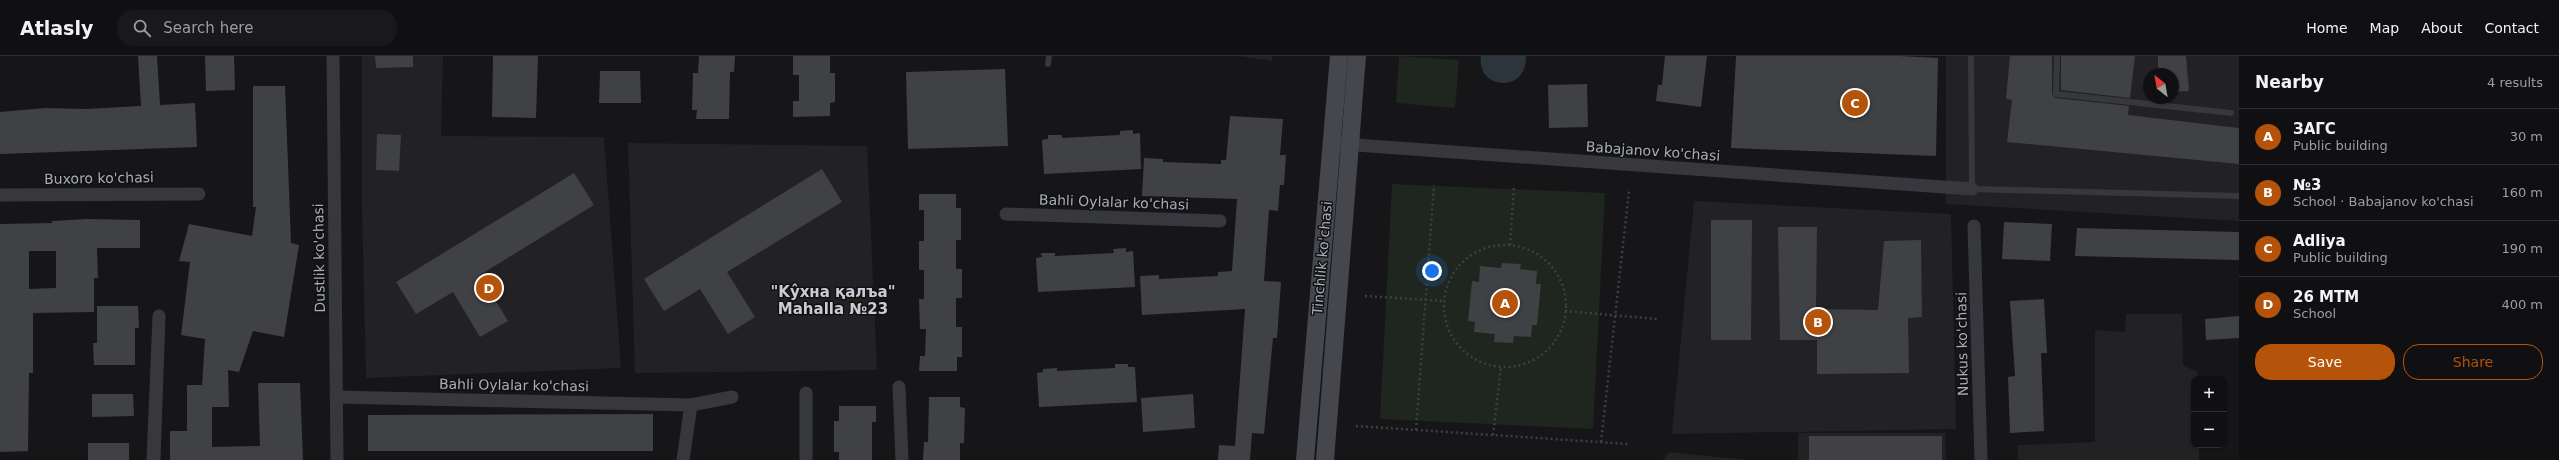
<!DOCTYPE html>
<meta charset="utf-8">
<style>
body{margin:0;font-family:"DejaVu Sans",sans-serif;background:#19191b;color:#f1f3f6}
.controls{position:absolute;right:12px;bottom:12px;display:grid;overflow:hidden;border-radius:8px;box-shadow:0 1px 3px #0004}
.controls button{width:36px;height:36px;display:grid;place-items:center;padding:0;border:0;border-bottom:1px solid #303032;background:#101012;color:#f1f3f6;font:20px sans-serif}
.compass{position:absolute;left:2143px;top:12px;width:36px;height:36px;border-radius:50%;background:#101012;box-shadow:0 1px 3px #0004;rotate:329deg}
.you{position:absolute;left:1432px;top:215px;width:14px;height:14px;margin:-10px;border:3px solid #fff;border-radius:50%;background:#1a73e8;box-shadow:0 0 0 6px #1a73e833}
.badge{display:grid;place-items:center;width:26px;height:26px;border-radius:50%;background:#b45309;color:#fff;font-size:13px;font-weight:700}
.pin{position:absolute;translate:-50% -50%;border:2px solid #fff;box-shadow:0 1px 4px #0006}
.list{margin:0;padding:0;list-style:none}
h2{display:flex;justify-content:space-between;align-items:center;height:52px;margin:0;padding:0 16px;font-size:17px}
h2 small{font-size:13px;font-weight:400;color:#9c9d9f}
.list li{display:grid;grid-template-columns:26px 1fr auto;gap:12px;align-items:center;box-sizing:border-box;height:56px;padding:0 16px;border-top:1px solid #303032}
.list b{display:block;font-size:15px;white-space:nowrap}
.list p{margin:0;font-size:13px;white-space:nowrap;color:#9c9d9f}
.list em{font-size:13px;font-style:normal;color:#9c9d9f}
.actions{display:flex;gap:8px;padding:12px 16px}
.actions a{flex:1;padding:9px 0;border:1px solid #b45309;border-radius:16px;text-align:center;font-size:14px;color:#b45309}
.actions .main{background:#b45309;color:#fff}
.icon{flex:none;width:22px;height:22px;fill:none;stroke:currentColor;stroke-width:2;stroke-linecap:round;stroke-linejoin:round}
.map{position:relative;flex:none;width:2239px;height:404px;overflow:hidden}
header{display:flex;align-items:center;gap:24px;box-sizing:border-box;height:56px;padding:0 20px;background:#101012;border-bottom:1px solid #303032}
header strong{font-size:19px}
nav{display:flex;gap:22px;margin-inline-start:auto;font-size:14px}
.search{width:280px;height:36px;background:#19191b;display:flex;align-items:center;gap:10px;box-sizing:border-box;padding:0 14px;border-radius:16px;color:#9c9d9f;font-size:15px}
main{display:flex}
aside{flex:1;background:#101012}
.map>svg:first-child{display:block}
.built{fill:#222225;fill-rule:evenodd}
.green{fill:#1e261f}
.water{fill:#2c353c}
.building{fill:#404145;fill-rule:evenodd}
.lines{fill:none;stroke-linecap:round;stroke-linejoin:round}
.path{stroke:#3d3f44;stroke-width:2.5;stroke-dasharray:2 3;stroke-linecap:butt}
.lane{stroke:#37383d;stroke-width:6}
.street{stroke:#37383d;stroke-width:13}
.secondary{stroke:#45474d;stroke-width:18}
.labels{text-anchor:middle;stroke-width:3;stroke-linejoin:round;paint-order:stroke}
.street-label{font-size:14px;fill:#a8adb8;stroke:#111113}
.neighbourhood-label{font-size:15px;font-weight:bold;fill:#c9ccd4;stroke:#111113}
</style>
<header>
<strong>Atlasly</strong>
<div class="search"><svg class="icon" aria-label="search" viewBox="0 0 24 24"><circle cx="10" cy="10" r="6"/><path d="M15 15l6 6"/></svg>Search here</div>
<nav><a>Home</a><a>Map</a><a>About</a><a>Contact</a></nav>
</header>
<main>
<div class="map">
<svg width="2239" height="404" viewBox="0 0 2239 404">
<rect width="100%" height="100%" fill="#161618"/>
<!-- built -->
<g class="built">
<polygon points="362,0 443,0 441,80 604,81 621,312 366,322 362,153"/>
<polygon points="1239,0 1272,0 1272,5"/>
<path d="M1946 0H2239V165L1946 148ZM2149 18H2173V42H2149Z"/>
<polygon points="628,87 867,90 877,314 635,317"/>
<polygon points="1694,145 1951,158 1956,373 1672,378"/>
<polygon points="2126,258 2182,258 2183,309 2197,316 2197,323 2194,323 2194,389 2199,389 2199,404 2018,404 2018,389 2095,386 2095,274 2125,276"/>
<polygon points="1798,377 1945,377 1946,404 1798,404"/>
<polygon points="1669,396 1747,404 1663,404"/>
</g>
<!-- green -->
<g class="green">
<polygon points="1399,0 1459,4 1455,52 1396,47"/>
<polygon points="1392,128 1605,137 1593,373 1380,363"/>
</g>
<!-- water -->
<path class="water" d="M1481 0H1526C1527 38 1476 34 1481 0Z"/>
<!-- building -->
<g class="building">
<polygon points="138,0 157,0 160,49 195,47 197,91 0,98 0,56 45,52 87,53 141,50"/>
<polygon points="205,0 234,0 235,34 206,35"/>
<polygon points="375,0 413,0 413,11 376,12"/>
<polygon points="493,0 538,0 536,62 492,61"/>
<polygon points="699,0 735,0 734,16 730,16 729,63 696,63 697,54 692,54 693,17 698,17"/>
<polygon points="793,0 830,0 830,17 835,17 835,46 830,47 830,60 793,61 793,45 799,45 799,19 793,19"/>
<polygon points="1665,0 1707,0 1701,51 1656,45 1658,29 1662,29"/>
<polygon points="1736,0 1899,0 1938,2 1936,100 1731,92"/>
<polygon points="2010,0 2052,0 2052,38 2055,42 2129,50 2128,59 2239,72 2239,108 2007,86 2012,44 2006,43"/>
<polygon points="2061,0 2135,0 2130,42 2061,34"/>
<polygon points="2158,0 2186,0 2189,35 2173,36 2173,18 2158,18"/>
<polygon points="1005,13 1008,90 908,93 906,16"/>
<polygon points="600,15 640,15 641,47 599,47"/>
<polygon points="1587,28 1588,71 1549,72 1548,29"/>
<polygon points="253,30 285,30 291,187 299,189 284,281 253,275 239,316 228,314 229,351 212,351 212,391 260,390 258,327 300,327 303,404 170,404 170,375 187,375 187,329 202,329 205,283 181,279 190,206 179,205 189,168 252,180 256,151 253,151"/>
<polygon points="1230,60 1283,63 1280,99 1286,99 1284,129 1280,129 1278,155 1269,154 1264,225 1281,226 1277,282 1273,282 1264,378 1252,377 1250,404 1218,404 1219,389 1235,390 1245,253 1142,259 1140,220 1159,219 1159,223 1218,220 1218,216 1232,215 1237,143 1142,140 1144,102 1163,103 1163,106 1221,108 1221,104 1226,104"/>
<polygon points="1133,74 1133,78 1140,77 1141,113 1044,118 1042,84 1048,83 1048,79 1062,79 1062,82 1120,79 1120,75"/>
<polygon points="377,78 401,79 399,115 376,114"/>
<polygon points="822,113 842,146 727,216 755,261 728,278 700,233 664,255 644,223"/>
<polygon points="574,117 594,149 480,219 508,265 480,281 453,236 416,258 396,226"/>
<polygon points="919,138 956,138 956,152 961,152 961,184 956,184 956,213 962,213 962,242 956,242 956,271 962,271 962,301 957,301 957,315 919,315 920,300 925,300 926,273 920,273 919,243 924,243 924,214 919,214 919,185 924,185 924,154 919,154"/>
<path d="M87 163 140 164V192H97L98 222H94V256L33 257V317H29L28 395 0 396V168L52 167V165ZM29 195H56V232L29 233Z"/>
<polygon points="1711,164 1752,164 1751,284 1711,284"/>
<polygon points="2004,166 2052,168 2050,205 2002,203"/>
<polygon points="1778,171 1817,171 1816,253 1878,254 1884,185 1921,184 1922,261 1908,262 1909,317 1817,318 1817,284 1780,284"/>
<polygon points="2077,172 2239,176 2239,204 2075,200"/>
<polygon points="1126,192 1126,196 1133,195 1135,231 1038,236 1036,202 1042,201 1041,197 1055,197 1055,200 1114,197 1113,193"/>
<polygon points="1502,207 1521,208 1520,213 1537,215 1536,228 1541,228 1537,269 1532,269 1531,281 1514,280 1513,287 1494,286 1495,278 1474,276 1475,266 1468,265 1472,225 1479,226 1480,210 1501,212"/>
<polygon points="2044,243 2047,297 2041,297 2044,375 2010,377 2008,321 2015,320 2010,245"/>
<polygon points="97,250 138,250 139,272 135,272 135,309 94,309 93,287 97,287"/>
<polygon points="2239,260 2239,282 2206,284 2205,263"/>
<polygon points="1115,308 1128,308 1128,311 1135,311 1137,346 1039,351 1037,317 1043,316 1043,313 1057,312 1057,315 1115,312"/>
<polygon points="92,338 133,338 134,360 92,361"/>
<polygon points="1193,338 1195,372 1143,376 1141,342"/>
<polygon points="929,341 960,341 960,351 965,352 964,387 960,387 960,404 923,404 924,386 928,386"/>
<polygon points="839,350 876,350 876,366 872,366 872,404 839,404 839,396 834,396 834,365 839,365"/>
<polygon points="653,358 653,395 368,395 368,359"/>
<rect x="1809" y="380" width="133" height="24"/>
<rect x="88" y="387" width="41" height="17"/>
</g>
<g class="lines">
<!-- path -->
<g class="path">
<polyline points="1510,189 1514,130"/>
<circle cx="1505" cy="250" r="61"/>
<polyline points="1365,240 1443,245"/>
<polyline points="1565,255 1657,263"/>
<polyline points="1356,370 1628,388"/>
<polyline points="1416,374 1434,129"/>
<polyline points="1493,379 1501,311"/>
<polyline points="1601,386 1629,135"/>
</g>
<!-- lane -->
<g class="lane">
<polyline points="1971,0 1972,133 2239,140"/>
<polyline points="2057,0 2056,38 2231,57"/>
<polyline points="1048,8 1049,0"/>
</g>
<!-- street -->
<g class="street">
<polyline points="333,0 337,404"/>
<polyline points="1342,88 1972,133"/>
<polyline points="0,139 199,138"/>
<polyline points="1006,158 1220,165"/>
<polyline points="1974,170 1981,404"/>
<polyline points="899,331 902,404"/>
<polyline points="806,337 806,404"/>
<polyline points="336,341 691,349 683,404"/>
<polyline points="691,349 732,341"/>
<polyline points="153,404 159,260 154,404"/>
</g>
<!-- secondary -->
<g class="secondary">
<polyline points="1305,404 1339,0"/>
<polyline points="1325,404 1357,0"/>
</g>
</g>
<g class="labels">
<!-- street labels -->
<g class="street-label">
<text transform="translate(1653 95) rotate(4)" y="5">Babajanov ko'chasi</text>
<text transform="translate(99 122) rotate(-1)" y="5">Buxoro ko'chasi</text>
<text transform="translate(1114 146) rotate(2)" y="5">Bahli Oylalar ko'chasi</text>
<text transform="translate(319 202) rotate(-91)" y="5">Dustlik ko'chasi</text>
<text transform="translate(1322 202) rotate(-85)" y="5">Tinchlik ko'chasi</text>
<text transform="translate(1962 288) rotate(-91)" y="5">Nukus ko'chasi</text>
<text transform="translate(514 329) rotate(1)" y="5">Bahli Oylalar ko'chasi</text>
</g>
<!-- neighbourhood labels -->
<g class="neighbourhood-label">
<text x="833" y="241">"Kŷхна қалъа"<tspan x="833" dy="17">Mahalla №23</tspan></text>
</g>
</g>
</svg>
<div class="controls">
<button>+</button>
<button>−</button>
</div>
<svg class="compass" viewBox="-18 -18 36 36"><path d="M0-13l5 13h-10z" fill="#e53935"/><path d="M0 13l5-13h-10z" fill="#9c9d9f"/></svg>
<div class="you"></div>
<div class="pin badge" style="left:1505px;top:247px">A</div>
<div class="pin badge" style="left:1818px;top:266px">B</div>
<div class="pin badge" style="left:1855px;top:47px">C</div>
<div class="pin badge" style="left:489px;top:232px">D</div>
</div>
<aside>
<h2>Nearby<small>4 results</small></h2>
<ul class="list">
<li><span class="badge">A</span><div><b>ЗАГС</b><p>Public building</p></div><em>30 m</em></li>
<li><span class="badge">B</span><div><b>№3</b><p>School · Babajanov ko'chasi</p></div><em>160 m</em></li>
<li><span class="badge">C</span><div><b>Adliya</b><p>Public building</p></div><em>190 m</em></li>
<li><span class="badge">D</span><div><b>26 MTM</b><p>School</p></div><em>400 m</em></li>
</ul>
<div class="actions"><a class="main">Save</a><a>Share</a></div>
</aside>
</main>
